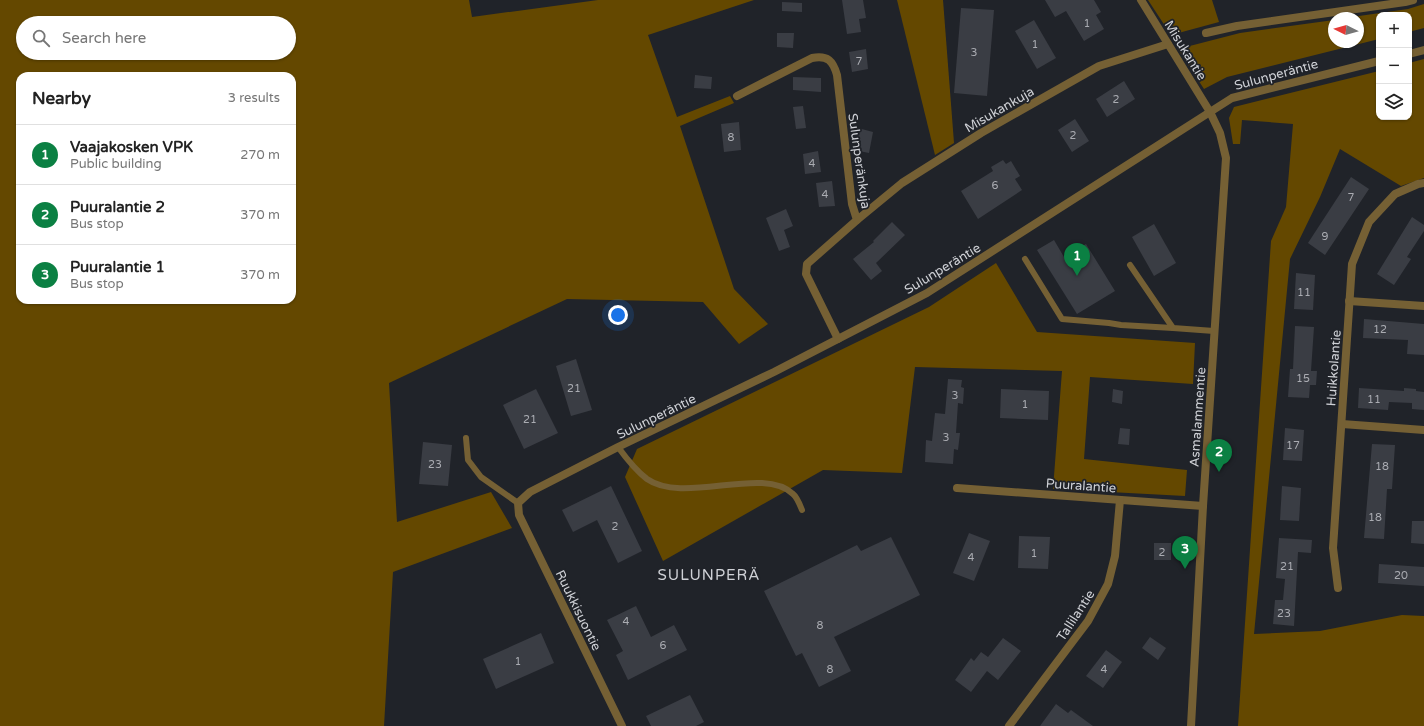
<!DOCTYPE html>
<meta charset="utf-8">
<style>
body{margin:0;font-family:"Varela Round",sans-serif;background:#f2f2f2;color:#222}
.controls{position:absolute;right:12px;top:12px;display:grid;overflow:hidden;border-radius:8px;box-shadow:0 1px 3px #0004}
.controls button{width:36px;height:36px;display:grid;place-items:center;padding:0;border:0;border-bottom:1px solid #e0e0e0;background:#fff;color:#222;font:20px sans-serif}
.compass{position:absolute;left:1328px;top:12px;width:36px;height:36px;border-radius:50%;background:#fff;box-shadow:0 1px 3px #0004;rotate:275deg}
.you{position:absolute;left:618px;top:315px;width:14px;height:14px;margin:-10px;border:3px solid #fff;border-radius:50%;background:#1a73e8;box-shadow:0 0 0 6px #1a73e833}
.badge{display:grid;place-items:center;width:26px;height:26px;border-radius:50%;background:#0b8043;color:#fff;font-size:13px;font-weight:700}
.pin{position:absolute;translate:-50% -33px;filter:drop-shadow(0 1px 2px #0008)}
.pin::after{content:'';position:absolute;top:21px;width:14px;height:12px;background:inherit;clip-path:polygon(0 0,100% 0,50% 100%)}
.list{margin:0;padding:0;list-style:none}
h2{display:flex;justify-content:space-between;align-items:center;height:52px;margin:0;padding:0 16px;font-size:17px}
h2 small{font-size:13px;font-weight:400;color:#767676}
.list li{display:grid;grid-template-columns:26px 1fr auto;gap:12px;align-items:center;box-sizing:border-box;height:60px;padding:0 16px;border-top:1px solid #e0e0e0}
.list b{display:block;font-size:15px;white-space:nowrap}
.list p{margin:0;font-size:13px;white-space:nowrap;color:#767676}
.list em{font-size:13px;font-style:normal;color:#767676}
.icon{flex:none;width:22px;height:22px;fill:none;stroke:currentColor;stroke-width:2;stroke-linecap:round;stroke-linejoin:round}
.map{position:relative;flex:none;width:1424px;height:726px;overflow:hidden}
.search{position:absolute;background:#fff;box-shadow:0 1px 3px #0004;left:16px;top:16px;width:280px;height:44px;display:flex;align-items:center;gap:10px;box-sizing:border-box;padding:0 14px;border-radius:22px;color:#767676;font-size:15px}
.panel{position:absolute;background:#fff;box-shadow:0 1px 3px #0004;left:16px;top:72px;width:280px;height:232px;border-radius:12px}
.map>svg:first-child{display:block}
.forest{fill:#644800;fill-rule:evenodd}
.building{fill:#3a3d44}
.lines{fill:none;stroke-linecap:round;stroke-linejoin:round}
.service{stroke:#756034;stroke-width:6}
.minor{stroke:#756034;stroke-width:8}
.tertiary{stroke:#756034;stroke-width:8}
.labels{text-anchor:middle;stroke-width:3.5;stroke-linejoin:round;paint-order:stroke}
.number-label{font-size:11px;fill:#aaacb2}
.street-label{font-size:13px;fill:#cfd1d6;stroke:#202329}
.quarter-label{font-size:15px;letter-spacing:1px;fill:#cfd1d6;stroke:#202329}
</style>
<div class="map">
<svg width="1424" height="726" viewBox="0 0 1424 726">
<rect width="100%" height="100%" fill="#202329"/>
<!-- forest -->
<g class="forest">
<path d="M0 0H469L472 17 598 0H754L648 35 677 117 730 96 734 103 680 126 734 289 768 324 739 344 703 302 567 299 389 383 397 522 491 492 512 528 393 572 384 726H0ZM23 23H289V53H23ZM20 76H292V300H20Z"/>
<polygon points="897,0 943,0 954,143 935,155"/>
<polygon points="1148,0 1212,0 1219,22 1171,35"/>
<polygon points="1424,4 1424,28 1409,32 1409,15 1379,15 1379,39 1227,77 1204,89 1178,49 1240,33 1334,20 1334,42 1358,42 1358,18 1345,18 1408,9"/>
<polygon points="1424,59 1424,178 1401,186 1340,149 1320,197 1290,259 1254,634 1320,631 1402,615 1424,616 1424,726 1238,726 1271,241 1286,207 1293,124 1242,120 1240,144 1233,144 1229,118 1234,107 1379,71 1379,117 1409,117 1409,63"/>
<polygon points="996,263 1037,332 1195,343 1193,384 1090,377 1084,459 1187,470 1185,496 1053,489 1062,371 915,367 902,473 823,470 663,561 625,477 637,449 929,307"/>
</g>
<!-- building -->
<g class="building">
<polygon points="842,0 863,0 866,18 859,19 861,32 847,34"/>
<polygon points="1045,0 1094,0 1101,12 1096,15 1104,29 1084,41 1066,11 1055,17"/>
<polygon points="782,2 802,3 802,12 782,11"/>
<polygon points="961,8 994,10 987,96 954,93"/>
<polygon points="1034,20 1056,58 1037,69 1015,31"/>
<polygon points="777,33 794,33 793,48 777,47"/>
<polygon points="866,49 868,69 852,72 849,52"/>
<polygon points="695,75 712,77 711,89 694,88"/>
<polygon points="793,77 821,78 821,92 793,90"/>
<polygon points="1124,81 1135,99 1107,117 1096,99"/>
<polygon points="803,106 806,128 796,129 793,107"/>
<polygon points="1075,119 1089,141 1072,152 1058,130"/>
<polygon points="739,122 741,150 724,152 721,124"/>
<polygon points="858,128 873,132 869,153 859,151 861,141 856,140"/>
<polygon points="818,151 821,172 805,174 803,154"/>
<polygon points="1003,160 1006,164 1011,161 1020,176 1015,179 1022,190 978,219 961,191 993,171 991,167"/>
<polygon points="1351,177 1369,189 1325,255 1308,243"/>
<polygon points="832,181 835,206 819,207 816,183"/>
<polygon points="786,209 793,226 784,230 790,247 779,251 766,218"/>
<polygon points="1412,217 1424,225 1424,231 1407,257 1411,259 1394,285 1377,274"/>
<polygon points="892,222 905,235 876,263 882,271 871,280 853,259 874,242 873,241"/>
<polygon points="1154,224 1176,263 1154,276 1132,237"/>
<polygon points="1054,240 1064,257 1086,244 1115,291 1077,314 1037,250"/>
<polygon points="1296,273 1315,275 1313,310 1294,309"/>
<polygon points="1364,319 1424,324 1424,355 1407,354 1408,340 1363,338"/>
<polygon points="1295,326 1314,327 1311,371 1317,371 1316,385 1310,385 1309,398 1288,397 1290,369 1293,369"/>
<polygon points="576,359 592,410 571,416 556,366"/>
<polygon points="948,379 962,380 961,387 964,388 963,404 958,403 956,433 960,433 958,450 954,449 953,464 925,462 926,440 932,441 935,413 945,414"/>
<polygon points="1359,388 1404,391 1404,388 1416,389 1416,391 1424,392 1424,410 1412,409 1412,403 1389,402 1388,410 1358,408"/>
<polygon points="536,389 558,433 524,449 503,405"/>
<polygon points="1001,389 1049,391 1048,420 1000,418"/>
<polygon points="1113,389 1123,391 1122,404 1112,402"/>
<polygon points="1120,428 1130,429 1129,445 1118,444"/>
<polygon points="1285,428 1304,430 1302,461 1283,460"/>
<polygon points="423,442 452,445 448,486 419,484"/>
<polygon points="1372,444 1395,445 1392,489 1387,489 1384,539 1364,538"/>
<polygon points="611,486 642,551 618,563 597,520 573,532 562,510"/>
<polygon points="1282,486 1301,488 1299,521 1280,520"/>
<polygon points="1412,521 1424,521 1424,544 1411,543"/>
<polygon points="969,533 990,541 974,581 953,573"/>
<polygon points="1019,536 1050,537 1048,569 1018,568"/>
<polygon points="891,537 920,595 834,637 851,671 819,687 802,653 796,656 764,591 857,545 861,551"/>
<polygon points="1279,538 1312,540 1311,553 1298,552 1294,626 1273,624 1275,600 1283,600 1285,579 1276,578"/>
<rect x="1154" y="543" width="17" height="17"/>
<polygon points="1379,564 1424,567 1424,586 1378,583"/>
<polygon points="636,606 651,637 674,625 687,650 628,680 616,655 623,651 607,620"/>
<polygon points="541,633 554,663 496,689 483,659"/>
<polygon points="1150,637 1166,648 1158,660 1142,648"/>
<polygon points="1003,638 1021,651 998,680 987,671 971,692 955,680 971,658 974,661 981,652 988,657"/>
<polygon points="1106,650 1122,662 1103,688 1086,676"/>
<polygon points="690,695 704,722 696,726 651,726 646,716"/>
<polygon points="1056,704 1068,713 1071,710 1093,726 1040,726"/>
</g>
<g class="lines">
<!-- service -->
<g class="service">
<polyline points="1025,259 1062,319 1109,323 1121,325 1173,328"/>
<polyline points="1130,265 1173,328 1214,331"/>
<polyline points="466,438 468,460 481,477 518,503"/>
<path d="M618 447C626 458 635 470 647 479 684 505 763 465 793 494 797 497 800 505 802 510"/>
</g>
<!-- minor -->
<g class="minor">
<polyline points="1206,33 1237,26 1405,2 1413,0"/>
<path d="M737 96 812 58C828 55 833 61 837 75L852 204 857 220 807 264 806 274 838 339"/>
<polyline points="857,220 902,183 981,133 1099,66 1168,44"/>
<polyline points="1349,301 1424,306"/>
<polyline points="1342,424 1424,430"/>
<polyline points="957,488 1203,506"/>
<polyline points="1338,588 1333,548 1352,264 1369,222 1395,194 1418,184 1424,183"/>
<polyline points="622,726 519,515 518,503 530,492 618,447 774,372 927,293 1210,112 1141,0"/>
<polyline points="1009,726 1088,621 1108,584 1115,556 1120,500"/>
</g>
<!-- tertiary -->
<g class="tertiary">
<polyline points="1409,54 1424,50"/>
<polyline points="1191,726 1203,506 1226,158 1220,133 1210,112 1232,98 1379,61"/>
</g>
</g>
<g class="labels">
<!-- number labels -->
<g class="number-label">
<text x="1087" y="27">1</text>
<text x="1035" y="48">1</text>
<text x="974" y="56">3</text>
<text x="859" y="65">7</text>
<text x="1116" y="103">2</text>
<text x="1073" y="139">2</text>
<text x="731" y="141">8</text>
<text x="812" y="167">4</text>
<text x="995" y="189">6</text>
<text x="825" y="198">4</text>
<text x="1351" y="201">7</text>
<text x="1325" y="240">9</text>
<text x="1304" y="296">11</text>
<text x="1380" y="333">12</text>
<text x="1303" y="382">15</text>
<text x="574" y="392">21</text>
<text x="955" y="399">3</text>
<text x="1374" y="403">11</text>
<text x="1025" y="408">1</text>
<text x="530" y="423">21</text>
<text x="946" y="441">3</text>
<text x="1293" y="449">17</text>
<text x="435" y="468">23</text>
<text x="1382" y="470">18</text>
<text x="1375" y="521">18</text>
<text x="615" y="530">2</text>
<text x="1162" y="556">2</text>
<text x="1034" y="557">1</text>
<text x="971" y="561">4</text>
<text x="1287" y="570">21</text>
<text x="1401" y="579">20</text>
<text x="1284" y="617">23</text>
<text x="626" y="625">4</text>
<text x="820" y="629">8</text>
<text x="663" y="649">6</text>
<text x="518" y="665">1</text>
<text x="830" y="673">8</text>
<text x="1104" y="673">4</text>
</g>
<!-- street labels -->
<g class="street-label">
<text transform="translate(1186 50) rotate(58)" y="5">Misukantie</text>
<text transform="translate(1276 74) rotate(-15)" y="5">Sulunperäntie</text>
<text transform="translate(999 109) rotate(-30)" y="5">Misukankuja</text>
<text transform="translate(860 161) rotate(82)" y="5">Sulunperänkuja</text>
<text transform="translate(942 268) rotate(-31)" y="5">Sulunperäntie</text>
<text transform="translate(1333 368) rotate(-86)" y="5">Huikkolantie</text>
<text transform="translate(656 416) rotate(-26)" y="5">Sulunperäntie</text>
<text transform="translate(1197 417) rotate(-86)" y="5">Asmalammentie</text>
<text transform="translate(1081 485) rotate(4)" y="5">Puuralantie</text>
<text transform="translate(579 610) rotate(64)" y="5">Ruukkisuontie</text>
<text transform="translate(1075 615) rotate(-57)" y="5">Tallilantie</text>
</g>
<!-- quarter labels -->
<g class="quarter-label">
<text x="709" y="580">SULUNPERÄ</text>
</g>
</g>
</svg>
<div class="controls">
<button>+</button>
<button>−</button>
<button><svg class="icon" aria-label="layers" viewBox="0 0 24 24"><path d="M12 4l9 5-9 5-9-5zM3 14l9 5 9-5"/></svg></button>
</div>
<svg class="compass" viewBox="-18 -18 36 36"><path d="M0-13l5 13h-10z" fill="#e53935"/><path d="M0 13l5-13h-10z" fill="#767676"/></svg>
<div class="you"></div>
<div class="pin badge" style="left:1077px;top:276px">1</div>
<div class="pin badge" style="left:1219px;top:472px">2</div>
<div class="pin badge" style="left:1185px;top:569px">3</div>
<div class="search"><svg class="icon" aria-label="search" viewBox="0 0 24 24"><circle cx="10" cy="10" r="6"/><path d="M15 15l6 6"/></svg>Search here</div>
<section class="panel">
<h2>Nearby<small>3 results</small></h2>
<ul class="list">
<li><span class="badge">1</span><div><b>Vaajakosken VPK</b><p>Public building</p></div><em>270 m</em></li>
<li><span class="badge">2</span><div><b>Puuralantie 2</b><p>Bus stop</p></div><em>370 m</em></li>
<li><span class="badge">3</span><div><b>Puuralantie 1</b><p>Bus stop</p></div><em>370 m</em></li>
</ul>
</section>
</div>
